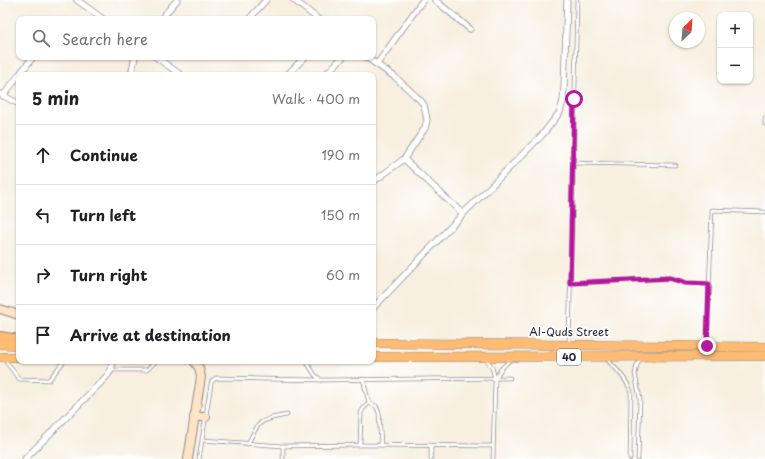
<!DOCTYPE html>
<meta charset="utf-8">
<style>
body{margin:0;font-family:"Playpen Sans",sans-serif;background:#f2f2f2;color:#202124}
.controls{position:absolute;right:12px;top:12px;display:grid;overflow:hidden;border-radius:8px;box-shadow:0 1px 3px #0004}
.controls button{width:36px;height:36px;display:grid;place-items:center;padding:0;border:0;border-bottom:1px solid #e0e0e0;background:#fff;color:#202124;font:20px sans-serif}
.compass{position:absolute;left:669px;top:12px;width:36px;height:36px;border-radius:50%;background:#fff;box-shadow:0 1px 3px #0004;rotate:25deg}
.stop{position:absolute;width:12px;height:12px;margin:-9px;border:3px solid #b5179e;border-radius:50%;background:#fff}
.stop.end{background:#b5179e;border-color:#fff;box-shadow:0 1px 4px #0008}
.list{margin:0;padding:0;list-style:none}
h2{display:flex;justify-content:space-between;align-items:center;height:52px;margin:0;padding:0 16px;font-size:17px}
h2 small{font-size:13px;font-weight:400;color:#757577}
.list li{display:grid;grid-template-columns:26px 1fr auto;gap:12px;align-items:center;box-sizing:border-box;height:60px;padding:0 16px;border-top:1px solid #e0e0e0}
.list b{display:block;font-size:15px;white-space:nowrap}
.list em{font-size:13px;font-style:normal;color:#757577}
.icon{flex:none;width:22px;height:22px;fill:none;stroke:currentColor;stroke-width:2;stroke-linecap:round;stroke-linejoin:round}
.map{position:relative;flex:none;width:765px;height:459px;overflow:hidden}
.search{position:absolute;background:#fff;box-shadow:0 1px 3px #0004;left:16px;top:16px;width:360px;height:44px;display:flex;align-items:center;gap:10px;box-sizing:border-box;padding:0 14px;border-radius:8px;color:#757577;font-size:15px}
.panel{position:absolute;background:#fff;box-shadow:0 1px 3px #0004;left:16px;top:72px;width:360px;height:292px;border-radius:8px}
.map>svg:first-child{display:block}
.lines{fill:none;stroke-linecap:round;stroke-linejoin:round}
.service-casing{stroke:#8c888d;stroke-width:4.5}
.minor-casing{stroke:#8c888d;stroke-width:7}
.secondary-casing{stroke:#8c888d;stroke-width:10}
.trunk-casing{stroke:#8c888d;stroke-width:10}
.motorway-casing{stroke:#8c888d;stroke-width:12}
.service{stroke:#fff;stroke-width:3}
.minor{stroke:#fff;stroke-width:5.5}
.secondary{stroke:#ffe4c6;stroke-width:8}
.trunk{stroke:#febb71;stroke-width:9}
.motorway{stroke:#febb71;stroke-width:10}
.route{stroke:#b5179e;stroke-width:5}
.labels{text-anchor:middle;stroke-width:3.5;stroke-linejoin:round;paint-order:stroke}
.shield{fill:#fff;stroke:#646476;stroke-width:1}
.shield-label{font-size:10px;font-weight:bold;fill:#22223b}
.street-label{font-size:11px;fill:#22223b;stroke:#fff}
</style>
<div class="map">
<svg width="765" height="459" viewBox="0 0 765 459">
<rect width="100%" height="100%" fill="#fff"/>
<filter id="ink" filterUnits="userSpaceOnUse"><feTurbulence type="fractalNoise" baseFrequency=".025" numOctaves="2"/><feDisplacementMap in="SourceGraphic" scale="8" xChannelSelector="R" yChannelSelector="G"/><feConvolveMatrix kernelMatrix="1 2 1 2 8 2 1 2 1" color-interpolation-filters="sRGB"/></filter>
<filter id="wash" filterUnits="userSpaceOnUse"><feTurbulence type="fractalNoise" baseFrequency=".012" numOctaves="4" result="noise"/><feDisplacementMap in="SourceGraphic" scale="16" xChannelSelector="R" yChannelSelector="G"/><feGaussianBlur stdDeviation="0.9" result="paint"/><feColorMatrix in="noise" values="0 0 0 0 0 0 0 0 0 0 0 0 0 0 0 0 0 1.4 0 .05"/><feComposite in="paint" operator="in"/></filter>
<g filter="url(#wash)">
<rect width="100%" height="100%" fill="#f7efdf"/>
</g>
<g filter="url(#ink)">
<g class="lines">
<!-- service casing -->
<g class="service-casing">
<g id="service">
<polyline points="765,118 765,124"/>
<polyline points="573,163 675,165"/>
<polyline points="570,283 670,278 686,283 709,284"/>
<polyline points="569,344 577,0"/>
<polyline points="707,345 712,210 765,212"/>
<polyline points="4,359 19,379 49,380 64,361"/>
<polyline points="486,359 492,367 495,379 493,459"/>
<path d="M606 359C616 368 627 379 631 392L630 459"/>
<polyline points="306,361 315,375 321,380"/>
<polyline points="111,370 147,370 156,361"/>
<polyline points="495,379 501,369 511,359"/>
<polyline points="369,403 376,406 379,413 381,445"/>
<polyline points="202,440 283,446 360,445 361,413 363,409 369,403 363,379"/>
<path d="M248 444C259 419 261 420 287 415"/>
<polyline points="360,445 493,446"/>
<polyline points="283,446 283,459"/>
<polyline points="199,459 211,384 212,381 216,378 321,380 510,378"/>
<polyline points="431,459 431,446"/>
<polyline points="638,459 640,399 635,374 637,365 641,358"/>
</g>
</g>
<!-- minor casing -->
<g class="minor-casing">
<g id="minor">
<polyline points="77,0 103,19"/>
<polyline points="294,0 318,19"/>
<polyline points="435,0 470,29"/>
<polyline points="161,19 177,0"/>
<polyline points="249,19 266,0"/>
<polyline points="156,57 181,75"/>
<polyline points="366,57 395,77 420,100 424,105 427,120 425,128 404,159 373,182"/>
<polyline points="377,64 423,0"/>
<polyline points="327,73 343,57"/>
<polyline points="19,75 33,57"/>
<polyline points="131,75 135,57"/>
<polyline points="287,75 305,57"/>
<polyline points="0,94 19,104"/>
<polyline points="3,96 19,75"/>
<polyline points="404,159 463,214"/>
<polyline points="373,308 463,214 543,134 560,112 563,101 564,88 567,0"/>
<polyline points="25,459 107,376 111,370 113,361"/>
</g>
</g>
<!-- secondary casing -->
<g class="secondary-casing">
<g id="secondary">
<polyline points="0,309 19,315"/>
<polyline points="194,417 206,417"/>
<polyline points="188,459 201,377 199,368 194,361"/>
</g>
</g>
<!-- trunk casing -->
<g class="trunk-casing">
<g id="trunk">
<polyline points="373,343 765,347"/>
<polyline points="0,344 19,345"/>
<polyline points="0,357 19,357"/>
<polyline points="373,357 765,356"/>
</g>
</g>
<!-- motorway casing -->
<g class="motorway-casing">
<polyline id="motorway" points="0,337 19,340"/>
</g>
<!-- service -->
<use href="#service" class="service"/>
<!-- minor -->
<use href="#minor" class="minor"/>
<!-- secondary -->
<use href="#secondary" class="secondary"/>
<!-- trunk -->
<use href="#trunk" class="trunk"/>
<!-- motorway -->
<use href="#motorway" class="motorway"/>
</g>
</g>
<g class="lines" filter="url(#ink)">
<!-- route -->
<polyline class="route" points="574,99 570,283 670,278 686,283 709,284 707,346"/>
</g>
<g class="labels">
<!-- shield labels -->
<rect class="shield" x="557" y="349" width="24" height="16" rx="3"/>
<g class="shield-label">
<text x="569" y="361">40</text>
</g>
<!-- street labels -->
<g class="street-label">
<text x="569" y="336">Al-Quds Street</text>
</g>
</g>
</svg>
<div class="controls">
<button>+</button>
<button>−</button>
</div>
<svg class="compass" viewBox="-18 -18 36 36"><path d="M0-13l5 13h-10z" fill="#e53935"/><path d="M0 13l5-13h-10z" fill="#757577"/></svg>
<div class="stop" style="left:574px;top:99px"></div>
<div class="stop end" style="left:707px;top:346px"></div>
<div class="search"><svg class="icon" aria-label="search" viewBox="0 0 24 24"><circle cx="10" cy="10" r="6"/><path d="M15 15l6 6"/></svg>Search here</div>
<section class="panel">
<h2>5 min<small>Walk · 400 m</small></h2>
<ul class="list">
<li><svg class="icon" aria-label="ahead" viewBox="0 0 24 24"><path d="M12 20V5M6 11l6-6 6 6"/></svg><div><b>Continue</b></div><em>190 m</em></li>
<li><svg class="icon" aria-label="left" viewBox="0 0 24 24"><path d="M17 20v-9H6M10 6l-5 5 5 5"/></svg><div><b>Turn left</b></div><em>150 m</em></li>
<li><svg class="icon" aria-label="right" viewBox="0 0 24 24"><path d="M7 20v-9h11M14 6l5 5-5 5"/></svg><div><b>Turn right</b></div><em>60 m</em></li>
<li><svg class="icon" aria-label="arrive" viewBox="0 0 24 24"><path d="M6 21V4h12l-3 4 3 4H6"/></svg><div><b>Arrive at destination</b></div></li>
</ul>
</section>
</div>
